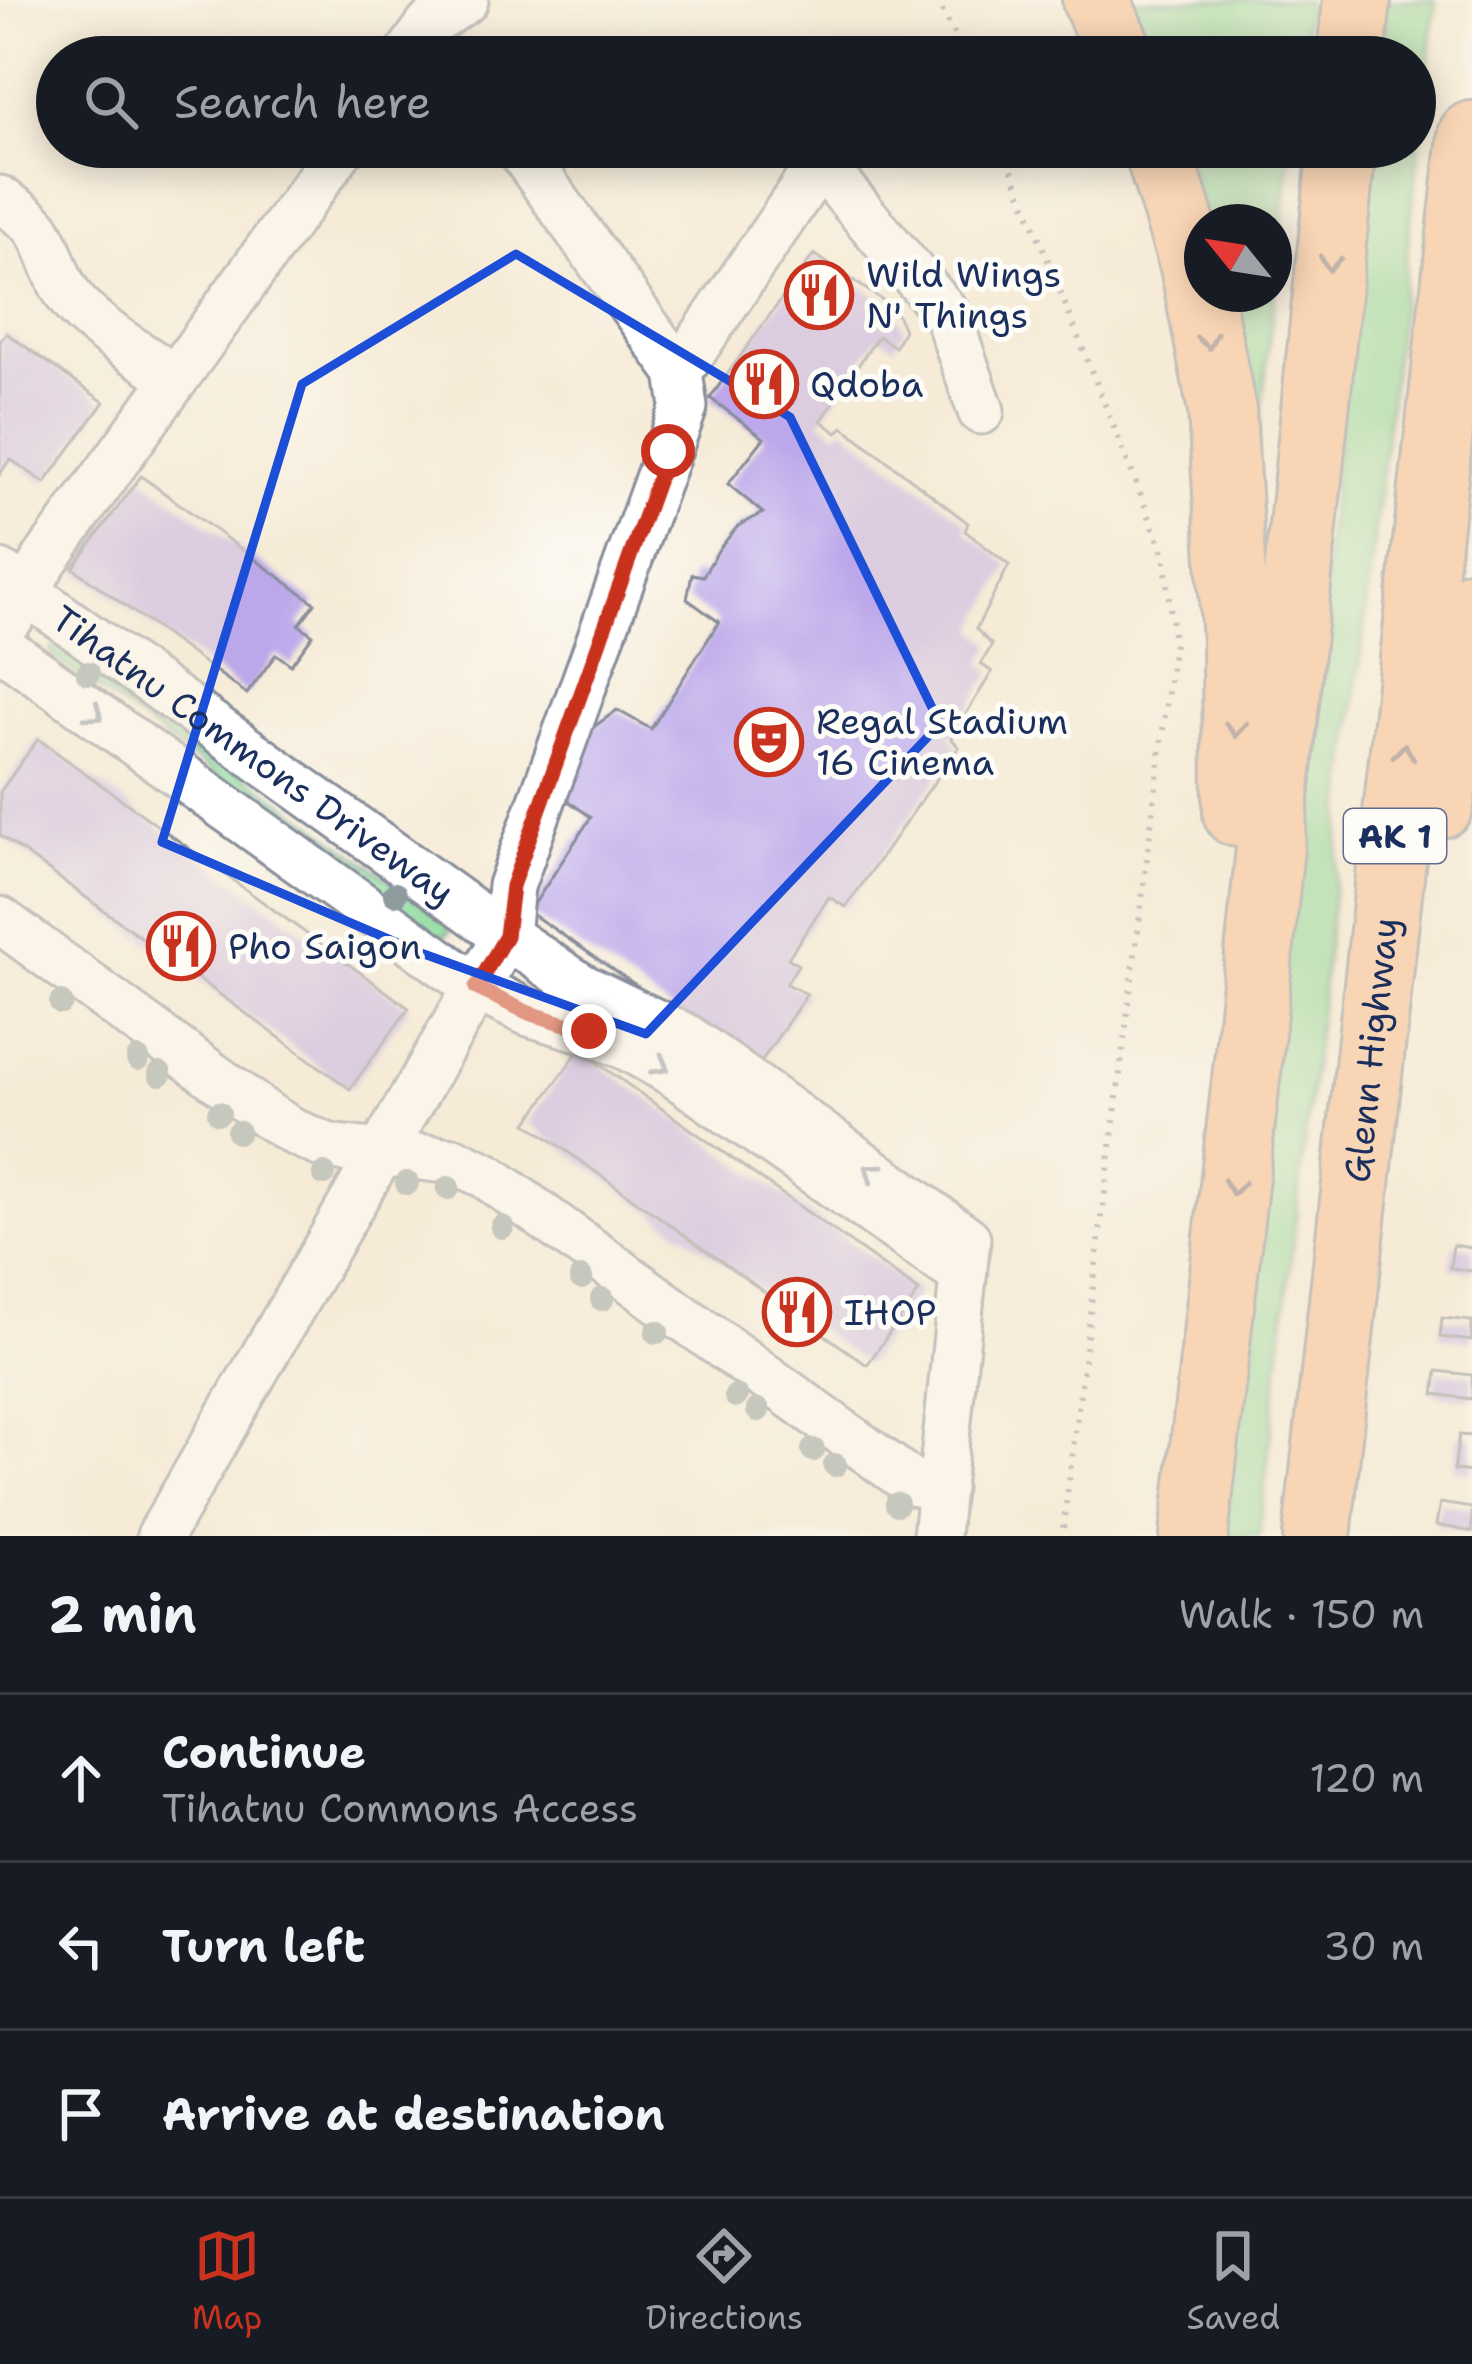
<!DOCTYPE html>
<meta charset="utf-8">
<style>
body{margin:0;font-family:"Shantell Sans",sans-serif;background:#20242c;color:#f1f3f6}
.compass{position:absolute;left:1184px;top:204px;width:108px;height:108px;border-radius:50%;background:#171b24;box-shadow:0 6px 30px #0003;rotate:300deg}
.stop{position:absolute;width:36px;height:36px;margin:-27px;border:9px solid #c8321e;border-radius:50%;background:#fff}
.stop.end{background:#c8321e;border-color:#fff;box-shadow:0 3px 12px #0008}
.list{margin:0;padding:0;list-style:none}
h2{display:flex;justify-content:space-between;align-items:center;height:156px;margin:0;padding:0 48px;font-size:51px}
h2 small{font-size:39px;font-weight:400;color:#9ea1a6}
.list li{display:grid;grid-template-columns:78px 1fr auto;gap:36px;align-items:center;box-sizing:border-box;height:168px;padding:0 48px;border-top:3px solid #363941}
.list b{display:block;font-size:45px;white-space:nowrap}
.list p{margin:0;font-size:39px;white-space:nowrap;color:#9ea1a6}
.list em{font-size:39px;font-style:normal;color:#9ea1a6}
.icon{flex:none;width:66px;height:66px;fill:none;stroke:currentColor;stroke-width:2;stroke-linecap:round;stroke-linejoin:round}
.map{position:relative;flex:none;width:1472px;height:1536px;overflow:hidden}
.search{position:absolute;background:#171b24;box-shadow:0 6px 30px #0003;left:36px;right:36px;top:36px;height:132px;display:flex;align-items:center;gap:30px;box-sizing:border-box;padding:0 42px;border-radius:66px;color:#9ea1a6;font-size:45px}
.sheet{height:660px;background:#171b24}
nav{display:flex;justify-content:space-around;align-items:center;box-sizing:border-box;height:168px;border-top:3px solid #363941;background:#171b24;font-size:33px;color:#9ea1a6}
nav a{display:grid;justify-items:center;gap:6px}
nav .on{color:#c8321e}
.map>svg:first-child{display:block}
.green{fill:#8ad999;stroke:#52847c;stroke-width:3}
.building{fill:#bca7ea}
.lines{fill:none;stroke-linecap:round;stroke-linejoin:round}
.minor-casing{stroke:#888d9a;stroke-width:51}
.highway-casing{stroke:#888d9a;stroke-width:72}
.path{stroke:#888d9a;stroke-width:6;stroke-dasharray:3 9;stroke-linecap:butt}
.minor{stroke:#fff;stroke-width:45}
.highway{stroke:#fbbb8d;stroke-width:66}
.tree{fill:#8d9b9d}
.oneway{stroke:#806e73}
.oneway2{stroke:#8d97ae}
.route{stroke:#c8321e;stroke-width:15}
.marked{fill:none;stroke:#1d4ed8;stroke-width:9;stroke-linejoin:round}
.labels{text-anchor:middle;stroke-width:10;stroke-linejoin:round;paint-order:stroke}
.shield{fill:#fdfcf7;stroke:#5f6c8c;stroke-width:3}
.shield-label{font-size:33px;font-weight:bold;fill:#1b2f5e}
.poi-label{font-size:36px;fill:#1b2f5e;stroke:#fdfcf7;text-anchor:start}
.street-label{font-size:36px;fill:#1b2f5e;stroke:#fdfcf7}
</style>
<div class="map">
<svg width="1472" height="1536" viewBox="0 0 1472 1536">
<rect width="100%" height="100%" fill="#fdfcf7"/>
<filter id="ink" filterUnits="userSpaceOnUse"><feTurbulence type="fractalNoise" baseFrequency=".00833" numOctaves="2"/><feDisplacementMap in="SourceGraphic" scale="24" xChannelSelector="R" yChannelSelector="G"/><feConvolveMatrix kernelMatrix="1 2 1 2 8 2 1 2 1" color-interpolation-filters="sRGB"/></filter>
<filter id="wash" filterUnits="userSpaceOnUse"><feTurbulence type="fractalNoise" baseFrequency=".004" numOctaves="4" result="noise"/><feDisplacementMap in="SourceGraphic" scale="48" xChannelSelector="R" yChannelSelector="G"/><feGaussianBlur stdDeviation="2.7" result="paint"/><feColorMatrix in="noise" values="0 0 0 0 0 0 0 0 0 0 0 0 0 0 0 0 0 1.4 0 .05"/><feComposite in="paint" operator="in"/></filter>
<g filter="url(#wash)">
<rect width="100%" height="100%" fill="#f6ebd7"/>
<!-- green -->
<g class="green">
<polygon points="1129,0 1308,0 1301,57 1152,57"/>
<polygon points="1386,0 1436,0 1259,1536 1217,1536 1370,147 1415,147 1415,57 1380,57"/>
<polygon points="1184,147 1291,147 1253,484 1223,294 1274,294 1274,222 1205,222"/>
<polygon points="56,645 64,646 445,919 450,924 448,934 439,937 51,655 51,650"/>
</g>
<g id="blocks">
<!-- building -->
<g class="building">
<polygon points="814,254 894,308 904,330 895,347 878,336 821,421 837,433 843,427 968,523 965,531 1009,565 976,629 992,645 981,664 992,672 951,738 959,747 846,907 829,897 788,958 798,965 786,984 807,994 757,1068 529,912 591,817 561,796 591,729 617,710 651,729 719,622 687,599 692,574 703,576 719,549 738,526 763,513 728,484 764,438 710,398"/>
<polygon points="6,333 104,402 45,483 10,459 0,474 0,341"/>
<polygon points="141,476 315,603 299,625 313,635 291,665 276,654 247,694 73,568"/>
<polygon points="38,739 409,1008 350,1089 0,835 0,792"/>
<polygon points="579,1050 919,1291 867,1365 527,1123"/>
<polygon points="1453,1245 1472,1248 1472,1271 1450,1268"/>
<polygon points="1442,1318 1472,1321 1472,1341 1440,1337"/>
<polygon points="1437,1371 1472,1375 1472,1399 1434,1394"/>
<polygon points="1459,1435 1472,1436 1472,1472 1454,1470"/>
<polygon points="1440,1503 1472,1508 1472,1532 1436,1525"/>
</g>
</g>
</g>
<g filter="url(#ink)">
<use href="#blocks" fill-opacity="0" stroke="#888d9a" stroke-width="3"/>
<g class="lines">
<!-- minor casing -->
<g class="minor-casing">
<g id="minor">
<polyline points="406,57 430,24 465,0"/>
<path d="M0 199C12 208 28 217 37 229 53 253 55 282 76 305 103 334 142 355 175 379"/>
<polyline points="679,372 820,163 947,314 981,411"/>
<path id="s1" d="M0 573 506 936 582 987 686 1037 967 1239 936 1536"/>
<polyline points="12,616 44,561 342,147"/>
<polyline points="0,646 477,988 529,1013 589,1031 627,1047 673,1073 963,1275"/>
<polyline points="0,920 268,1116 296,1133 329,1147 455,1161 487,1176 911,1482 942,1488"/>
<polyline points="160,1536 506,936 511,886 684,407 679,372 518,147"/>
</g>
</g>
<!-- highway casing -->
<g class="highway-casing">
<g id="highway">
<polyline points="1096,0 1121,57"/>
<polyline points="1351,57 1357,0"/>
<polyline points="1157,147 1194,266 1222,411 1236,643 1237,813"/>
<polyline points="1440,804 1472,605"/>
<polyline points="1194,1536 1247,1071 1342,147"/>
<path id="s2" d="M1317 1536 1472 135"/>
</g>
</g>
<!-- path -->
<g class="path">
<polyline points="936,0 967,57"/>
<polyline points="1003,147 1164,554 1174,643 1062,1536"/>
</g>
<!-- minor -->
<use href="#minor" class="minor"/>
<!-- highway -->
<use href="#highway" class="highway"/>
</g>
<!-- trees -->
<g class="tree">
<circle cx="88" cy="673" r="12"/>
<circle cx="395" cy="894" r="12"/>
<circle cx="61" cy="1003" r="12"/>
<circle cx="138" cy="1059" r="12"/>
<circle cx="160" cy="1074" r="12"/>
<circle cx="219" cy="1113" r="12"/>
<circle cx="238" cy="1132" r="12"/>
<circle cx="324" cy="1174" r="12"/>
<circle cx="407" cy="1183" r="12"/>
<circle cx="448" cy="1188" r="12"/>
<circle cx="502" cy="1227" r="12"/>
<circle cx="581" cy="1278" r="12"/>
<circle cx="602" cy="1299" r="12"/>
<circle cx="657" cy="1332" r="12"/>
<circle cx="736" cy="1396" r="12"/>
<circle cx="758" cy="1410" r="12"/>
<circle cx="813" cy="1450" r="12"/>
<circle cx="835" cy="1465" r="12"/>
<circle cx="897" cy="1504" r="12"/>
</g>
<!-- one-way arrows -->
<defs><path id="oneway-chevron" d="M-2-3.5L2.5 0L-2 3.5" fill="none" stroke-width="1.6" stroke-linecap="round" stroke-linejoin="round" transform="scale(3)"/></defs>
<g class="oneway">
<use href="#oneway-chevron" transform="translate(1330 263) rotate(96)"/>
<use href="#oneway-chevron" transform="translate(1208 341) rotate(79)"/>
<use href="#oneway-chevron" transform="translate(1236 729) rotate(90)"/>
<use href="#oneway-chevron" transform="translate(1404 752) rotate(-84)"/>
<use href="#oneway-chevron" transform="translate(1234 1187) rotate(97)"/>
</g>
<g class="oneway2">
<use href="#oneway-chevron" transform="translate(95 714) rotate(36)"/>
<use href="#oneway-chevron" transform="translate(661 1066) rotate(30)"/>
<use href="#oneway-chevron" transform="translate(872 1171) rotate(-144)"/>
</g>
</g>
<g class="lines" filter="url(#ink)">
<!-- route -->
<polyline class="route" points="589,1031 529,1013 476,988 506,936 512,886 668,451"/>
</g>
<!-- marked area -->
<path d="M0 0H1472V1536H0ZM516 254 790 417 940 724 646 1034 421 953 162 842 302 384Z" fill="#f6ebd7" fill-opacity=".55" fill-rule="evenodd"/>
<path class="marked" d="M516 254 790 417 940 724 646 1034 421 953 162 842 302 384Z"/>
<!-- icons -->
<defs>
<g id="restaurant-ring" transform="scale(3.45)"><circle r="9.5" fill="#fdfcf7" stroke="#c8321e" stroke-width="1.5"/><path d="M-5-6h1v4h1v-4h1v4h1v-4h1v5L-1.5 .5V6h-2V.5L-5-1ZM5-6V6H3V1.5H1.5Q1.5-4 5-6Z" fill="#c8321e"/></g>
<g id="theatre-ring" transform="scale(3.45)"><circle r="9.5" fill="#fdfcf7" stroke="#c8321e" stroke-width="1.5"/><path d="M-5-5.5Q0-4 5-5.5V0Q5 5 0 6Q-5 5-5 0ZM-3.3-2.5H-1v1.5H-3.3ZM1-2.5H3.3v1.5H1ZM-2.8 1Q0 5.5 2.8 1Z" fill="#c8321e"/></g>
</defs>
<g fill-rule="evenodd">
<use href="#restaurant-ring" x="819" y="295"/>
<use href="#restaurant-ring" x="764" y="384"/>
<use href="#theatre-ring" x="769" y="742"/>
<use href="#restaurant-ring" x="181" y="946"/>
<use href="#restaurant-ring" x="797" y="1312"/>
</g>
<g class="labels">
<!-- shield labels -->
<rect class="shield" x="1344" y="809" width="102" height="54" rx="9"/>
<g class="shield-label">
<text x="1395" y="848">AK 1</text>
</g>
<!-- poi labels -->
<g class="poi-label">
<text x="866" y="287">Wild Wings<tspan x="866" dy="41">N' Things</tspan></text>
<text x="810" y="397">Qdoba</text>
<text x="816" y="734">Regal Stadium<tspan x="816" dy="41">16 Cinema</tspan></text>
<text x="228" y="959">Pho Saigon</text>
<text x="844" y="1325">IHOP</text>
</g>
<!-- street labels -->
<g class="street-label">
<text dy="13" stroke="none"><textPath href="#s1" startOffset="312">Tihatnu Commons Driveway</textPath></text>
<text dy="13" stroke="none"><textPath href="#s2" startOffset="489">Glenn Highway</textPath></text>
</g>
</g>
</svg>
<svg class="compass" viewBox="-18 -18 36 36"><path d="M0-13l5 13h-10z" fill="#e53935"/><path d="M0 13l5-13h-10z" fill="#9ea1a6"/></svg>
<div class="stop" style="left:668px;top:451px"></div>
<div class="stop end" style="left:589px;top:1031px"></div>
<div class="search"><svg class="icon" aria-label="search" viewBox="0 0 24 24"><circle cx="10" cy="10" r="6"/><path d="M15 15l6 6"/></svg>Search here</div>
</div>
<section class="sheet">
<h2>2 min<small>Walk · 150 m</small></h2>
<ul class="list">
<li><svg class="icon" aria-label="ahead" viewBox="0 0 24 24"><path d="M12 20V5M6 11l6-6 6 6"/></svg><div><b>Continue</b><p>Tihatnu Commons Access</p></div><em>120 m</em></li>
<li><svg class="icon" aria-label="left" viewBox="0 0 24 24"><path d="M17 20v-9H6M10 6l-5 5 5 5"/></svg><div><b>Turn left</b></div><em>30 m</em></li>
<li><svg class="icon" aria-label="arrive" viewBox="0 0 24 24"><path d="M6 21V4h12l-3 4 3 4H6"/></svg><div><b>Arrive at destination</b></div></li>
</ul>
</section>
<nav>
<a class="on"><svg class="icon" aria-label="map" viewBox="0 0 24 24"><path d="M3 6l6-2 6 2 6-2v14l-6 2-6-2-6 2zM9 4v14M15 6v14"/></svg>Map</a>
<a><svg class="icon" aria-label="directions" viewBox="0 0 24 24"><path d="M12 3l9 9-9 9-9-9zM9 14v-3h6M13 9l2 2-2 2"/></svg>Directions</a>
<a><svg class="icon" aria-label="saved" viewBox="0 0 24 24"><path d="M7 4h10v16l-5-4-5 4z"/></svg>Saved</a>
</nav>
